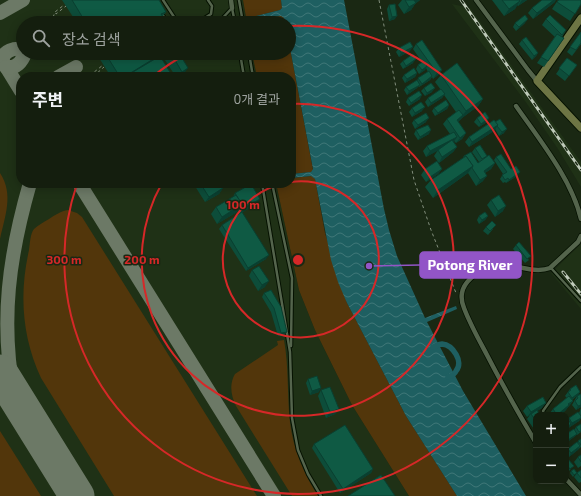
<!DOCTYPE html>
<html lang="ko">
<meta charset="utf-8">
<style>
body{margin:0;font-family:"Exo 2","Noto Sans KR",sans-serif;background:#212b1c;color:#f1f3f6}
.controls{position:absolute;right:12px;bottom:12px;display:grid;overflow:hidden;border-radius:8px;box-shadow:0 2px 10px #0003}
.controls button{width:36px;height:36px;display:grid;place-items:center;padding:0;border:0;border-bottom:1px solid #333c2e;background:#141e0e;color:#f1f3f6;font:20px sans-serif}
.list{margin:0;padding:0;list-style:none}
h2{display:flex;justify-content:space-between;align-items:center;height:52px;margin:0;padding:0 16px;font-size:17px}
h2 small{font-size:13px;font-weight:400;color:#9da29e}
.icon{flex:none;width:22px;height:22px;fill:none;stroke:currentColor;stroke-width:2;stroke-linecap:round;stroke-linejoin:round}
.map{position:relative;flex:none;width:581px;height:496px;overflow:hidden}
.search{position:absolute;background:#141e0e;box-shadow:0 2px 10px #0003;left:16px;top:16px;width:280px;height:44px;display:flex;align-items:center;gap:10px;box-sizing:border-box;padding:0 14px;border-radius:22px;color:#9da29e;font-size:15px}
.panel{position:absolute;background:#141e0e;box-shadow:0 2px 10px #0003;left:16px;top:72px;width:280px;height:116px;border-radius:16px}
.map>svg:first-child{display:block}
.built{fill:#1f3116}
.grass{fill:#52360b}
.water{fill:url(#water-waves)}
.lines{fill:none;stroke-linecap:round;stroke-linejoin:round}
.canal{stroke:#1e5f61;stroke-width:5.5}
.taxiway{stroke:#6c7966;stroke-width:14}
.runway{stroke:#6c7966;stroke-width:35}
.lane-casing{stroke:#051101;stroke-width:4.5}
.street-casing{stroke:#051101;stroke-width:6}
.secondary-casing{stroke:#051101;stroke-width:9}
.path{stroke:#828e7c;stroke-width:1;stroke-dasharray:3 3;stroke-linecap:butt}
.lane{stroke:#54644c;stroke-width:2.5}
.street{stroke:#54644c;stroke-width:4.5}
.secondary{stroke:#6d7544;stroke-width:7}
.rail-casing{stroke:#bfcaba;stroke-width:3}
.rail{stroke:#1a2813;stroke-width:1.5;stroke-dasharray:4.5;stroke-linecap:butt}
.wall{fill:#0d4d3a}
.shaded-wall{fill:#0a3f30}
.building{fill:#0f5a44;stroke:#0a3f30}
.ring{fill:none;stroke:#d62828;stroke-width:2}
.centre{fill:#d62828;stroke:#1a2813;stroke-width:2}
.ring-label{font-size:12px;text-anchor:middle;font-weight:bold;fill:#d62828;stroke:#1a2813;stroke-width:3;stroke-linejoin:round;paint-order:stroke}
.leader{fill:none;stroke:#9255c7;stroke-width:1.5}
.callout-dot{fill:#9255c7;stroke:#1a2813;stroke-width:1.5}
.callout{fill:#9255c7;stroke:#9255c7;stroke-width:1.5}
.callout-label{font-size:14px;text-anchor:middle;font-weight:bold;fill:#fff}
</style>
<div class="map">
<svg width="581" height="496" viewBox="0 0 581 496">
<defs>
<pattern id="water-waves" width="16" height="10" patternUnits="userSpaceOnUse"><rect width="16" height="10" fill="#1e5f61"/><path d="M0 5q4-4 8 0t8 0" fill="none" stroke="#3f7778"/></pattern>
</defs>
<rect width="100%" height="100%" fill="#1a2813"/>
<!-- built -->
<g class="built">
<polygon points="0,0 243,0 247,23 23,23 23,53 252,53 257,77 21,77 21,183 276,183 299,290 315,330 352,405 409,496 0,496"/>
<polygon points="452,4 470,8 581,162 581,187 558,149 525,101"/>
<polygon points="581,244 581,309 551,273"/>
</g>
<!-- grass -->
<g class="grass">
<polygon points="243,0 281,0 282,8 280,10 256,16 257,18 281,16 284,18 285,23 247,23"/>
<polygon points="289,43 313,170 311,172 291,174 291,77 257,77 252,53 289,53"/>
<path d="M0 173C14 194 5 216 0 239Z"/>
<polygon points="312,176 315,179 325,233 347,303 406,416 457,496 409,496 352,405 315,330 299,290 276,183 291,183 291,178"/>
<path d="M68 210 77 213 82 217 257 496H114L41 378C22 337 19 294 29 250 30 244 30 234 34 229 38 225 44 222 49 219 55 215 61 211 68 210Z"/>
<path d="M284 340C289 367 287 395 290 422 293 449 304 474 318 496H292L236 406C231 396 229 384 235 374L278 345 277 341Z"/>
<polygon points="0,431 41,496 0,496"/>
</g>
<!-- water -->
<polygon class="water" points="281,0 344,0 384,209 389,230 397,256 425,318 456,306 457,309 427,322 463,391 526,496 457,496 406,416 347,303 338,282 331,260 315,179 311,176 291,178 291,174 311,172 313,169 289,43 289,23 285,23 284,18 281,16 256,18 256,16 280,10 282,8"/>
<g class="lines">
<!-- canal -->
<path class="canal" d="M433 347C436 346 439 344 442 344 453 345 464 362 456 371 455 374 451 376 448 377"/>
<!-- taxiway -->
<g class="taxiway">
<polyline points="0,13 23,0"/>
<polyline points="0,57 21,91"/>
<path d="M2 60C4 50 14 48 23 49"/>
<path d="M6 67C16 69 22 62 25 53"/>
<polyline points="58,77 76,67"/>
<polyline points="79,183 274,496"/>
<path d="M14 395C0 321 9 256 30 183"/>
</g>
<!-- runway -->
<polyline class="runway" points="0,372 77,496"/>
<!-- lane casing -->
<g class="lane-casing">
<g id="lane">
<polyline points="163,0 178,23"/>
<polyline points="239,0 243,23"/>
<polyline points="232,8 235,23"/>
<polyline points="162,14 168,23"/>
<polyline points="197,23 211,14 212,6 208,0"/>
<polyline points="218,23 232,8"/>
<polyline points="240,53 244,77"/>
<polyline points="249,53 253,77"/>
<polyline points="262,183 290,352 292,418 298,450 308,474 321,496"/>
<polyline points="272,183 292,278 291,346"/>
<polyline points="551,268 581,301"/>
<polyline points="544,415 543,411 560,387 581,367"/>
</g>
</g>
<!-- street casing -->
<g class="street-casing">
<g id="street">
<polyline points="231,0 232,8"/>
<polyline points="476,0 528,70 537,81"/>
<path d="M516 106C539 139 572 180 581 219"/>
<path d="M536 443C519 414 502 384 487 355 479 340 470 324 464 308 462 303 461 298 462 293 464 279 482 269 494 263 504 258 514 266 523 268 532 270 542 271 550 268L578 242 581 236"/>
<polyline points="566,479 581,495"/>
</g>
</g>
<!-- secondary casing -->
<g class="secondary-casing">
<polyline id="secondary" points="581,18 537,81 581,128"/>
</g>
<!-- path -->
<g class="path">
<polyline points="379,0 414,180 431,230 456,293"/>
<polyline points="56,13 56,14 66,6"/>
<polyline points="51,23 55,12 64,5"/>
<polyline points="71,60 72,53"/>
<polyline points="94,73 95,75 104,67"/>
<polyline points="92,77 93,73 103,65"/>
</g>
<!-- lane -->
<use href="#lane" class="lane"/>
<!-- street -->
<use href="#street" class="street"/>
<!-- secondary -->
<use href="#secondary" class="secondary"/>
<!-- rail casing -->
<g class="rail-casing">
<g id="rail">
<polyline points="461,0 581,170"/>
<polyline points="563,272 581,294"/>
</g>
</g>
<!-- rail -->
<use href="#rail" class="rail"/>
</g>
<!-- wall -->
<g class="wall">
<polygon points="62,0 159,0 166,12 163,16 167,23 77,23"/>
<polygon points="402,0 420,0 415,4 411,10 404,14 398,5"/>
<polygon points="492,0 527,0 518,6 517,5 515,9 504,16"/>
<polygon points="558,0 581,4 570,21 552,9"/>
<polygon points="555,2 533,19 528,13 532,8"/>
<polygon points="389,5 395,19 389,21 387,9"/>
<polygon points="546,19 566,30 562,37 564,38 544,67 537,63 555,37 542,25"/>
<polygon points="515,23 525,23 516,31 513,27"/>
<polygon points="581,32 581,44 572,56 567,52"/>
<polygon points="522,40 538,53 536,56 532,60 519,44"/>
<polygon points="416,44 442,70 438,75 433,79 432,77 430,80 419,87 418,86 417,88 407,95 404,90 406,87 417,81 418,78 428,72 426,68 425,70 419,74 416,69 418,65 422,62 413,49"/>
<polygon points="399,48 410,51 399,57 396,52"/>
<polygon points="96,53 179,53 183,75 181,77 176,77 163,57 161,58 173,77 111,77"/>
<polygon points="567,58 577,65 565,81 556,74"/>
<polygon points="403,61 413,63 403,69 400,64"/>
<polygon points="417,73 415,77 405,83 402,78 404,75"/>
<polygon points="441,75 483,99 478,106 462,118 458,122 466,133 462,139 456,143 454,141 454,142 457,147 453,152 439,163 434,156 438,150 426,157 423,151 427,146 450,134 443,124 447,119 456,112 444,95 442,98 428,107 425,102 428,98 441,90 435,82"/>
<polygon points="424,88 432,92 425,96 421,91"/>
<polygon points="408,98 420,99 409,106 406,102"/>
<polygon points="449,105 447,109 435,116 432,111 434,108"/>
<polygon points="412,108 422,111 412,117 409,112"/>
<polygon points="477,118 487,122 479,127 474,122"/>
<polygon points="414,120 426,122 415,129 412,123"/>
<polygon points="494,120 504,133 499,136 495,129 494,131 469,147 465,142 469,137"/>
<polygon points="416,130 429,134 418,140 414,134"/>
<polygon points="475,148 487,156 495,163 491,169 485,173 483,181 476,186 468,173 433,198 425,187 431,180 463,158 464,156 478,163 479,162 472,152"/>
<polygon points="496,157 511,169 517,176 506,183 505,182 503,183 500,179 503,174 494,160"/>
<polygon points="425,169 442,169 438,174 426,182 421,175"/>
<polygon points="193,183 219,183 223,188 219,194 205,202"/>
<polygon points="235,193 256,204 242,212 266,259 246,271 219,229 222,225 240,214 238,210 237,212 217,224 211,214 216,207 233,197"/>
<polygon points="491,200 503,211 495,217 487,205"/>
<polygon points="479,216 488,216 485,220 479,224 477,220"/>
<polygon points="486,227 493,229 488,235 483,231"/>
<polygon points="516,245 529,260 525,263 513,249"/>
<polygon points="252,270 265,287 258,291 249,276"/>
<polygon points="271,290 284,335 278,336 271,312 262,297 264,293"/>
<polygon points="308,379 319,392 310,395 306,383"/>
<polygon points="570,389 580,392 578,395 572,400 573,401 565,411 560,415 549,415 549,414 553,409 567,398 565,396"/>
<polygon points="321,390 339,409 335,414 326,418 318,396"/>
<polygon points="581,394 581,407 576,410 572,405 577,396"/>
<polygon points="527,406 542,408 537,411 536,415 536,432 527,419 530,415 527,417 523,411"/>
<polygon points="581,408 581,418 579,421 570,427 570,426 569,428 568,420 569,418 579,413"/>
<polygon points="581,424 581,432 577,435 576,435 574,437 566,443 566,434 574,430 576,427"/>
<polygon points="581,439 581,447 569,457 566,452 568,449"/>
<polygon points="314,444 373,469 371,473 340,493 312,448"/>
<polygon points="581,455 581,466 578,468 574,462 578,457"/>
<polygon points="566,461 571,469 568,472 566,470"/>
<polygon points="571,471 575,474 573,477 570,473"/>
<polygon points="581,471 581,482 579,483 574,477 577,473"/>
</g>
<!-- shaded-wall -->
<g class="shaded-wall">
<polygon points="414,0 420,0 415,4 411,10 404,14"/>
<polygon points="522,0 527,0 518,6"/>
<polygon points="554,0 556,0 555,2 533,19 537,13"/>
<polygon points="520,1 515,9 504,16 509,9"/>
<polygon points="397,16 395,19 389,21 392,17"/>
<polygon points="528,19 525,23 516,31 519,27"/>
<polygon points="413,47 410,51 399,57 401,53"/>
<polygon points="163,53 166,53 163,57 134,75 133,72 130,77 124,77"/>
<polygon points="538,53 536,56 532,60 534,56"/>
<polygon points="416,59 413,63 403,69 406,66"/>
<polygon points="427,66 425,70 419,74 422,70"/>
<polygon points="188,68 183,75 181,77 179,77 182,72"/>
<polygon points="442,70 438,75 433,79 437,73"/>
<polygon points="417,73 415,77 405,83 407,79"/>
<polygon points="432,76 430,80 419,87 422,84"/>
<polygon points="420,85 417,88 407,95 409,91"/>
<polygon points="435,88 432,92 425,96 427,93"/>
<polygon points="445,94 442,98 428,107 431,103"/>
<polygon points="422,95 420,99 409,106 411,103"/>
<polygon points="483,99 478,106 462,118 460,120 453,125 457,120 463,115 466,111"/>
<polygon points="449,105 447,109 435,116 438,113"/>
<polygon points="425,107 422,111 412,117 415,113"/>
<polygon points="429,118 426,122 415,129 418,125"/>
<polygon points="489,118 487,122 479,127 481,124"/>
<polygon points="498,125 494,131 469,147 472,142"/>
<polygon points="507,129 504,133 499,136 502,132"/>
<polygon points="431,130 429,134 418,140 420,137"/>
<polygon points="466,133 462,139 456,143 460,138"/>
<polygon points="457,137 453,143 426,157 430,151"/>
<polygon points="457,147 453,152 439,163 442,157"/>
<polygon points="495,163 491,169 480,176 484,171"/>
<polygon points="473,166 468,173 433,198 438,190"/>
<polygon points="442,169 438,174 426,182 430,177"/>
<polygon points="520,172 517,176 506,183 509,180"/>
<polygon points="487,176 483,181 476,186 480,180"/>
<polygon points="223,188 219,194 205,202 209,197"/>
<polygon points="260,199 256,204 240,214 244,208"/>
<polygon points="242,204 237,212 217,224 222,217"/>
<polygon points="506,206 503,211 495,217 498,211"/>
<polygon points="488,216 485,220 479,224 482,220"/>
<polygon points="269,255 266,259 246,271 248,268"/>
<polygon points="269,281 265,287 258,291 262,285"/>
<polygon points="287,332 284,335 278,336 281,333"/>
<polygon points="321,388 319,392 310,395 312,391"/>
<polygon points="580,392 578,395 569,401 572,398"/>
<polygon points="573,401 565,411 560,415 557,415"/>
<polygon points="546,403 542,408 532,414 531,414 530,415 527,417 531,412"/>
<polygon points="581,405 581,407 576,410 578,406"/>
<polygon points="339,409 335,414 326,418 330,412"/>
<polygon points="581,418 579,421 570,427 572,423"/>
<polygon points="571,424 569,428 566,429 566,428"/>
<polygon points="577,434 574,437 566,443 568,440"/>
<polygon points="580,446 578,450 569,457 571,453"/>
<polygon points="373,469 371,473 340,493 343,489"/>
</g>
<!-- building -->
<g class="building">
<polygon points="72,0 159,0 166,12 161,14 167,23 86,23"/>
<polygon points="405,0 415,0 414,0 416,3 409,7"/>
<polygon points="502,0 519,0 520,1 509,9"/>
<polygon points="542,0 554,0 537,13 532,8"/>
<polygon points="559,0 581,0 581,4 575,14 557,2"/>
<polygon points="395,4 397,16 392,17 389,5"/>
<polygon points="525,15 528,19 519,27 515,23"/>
<polygon points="550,15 566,30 562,35 546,19"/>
<polygon points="581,32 581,43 576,50 570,47"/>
<polygon points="557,34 564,38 548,61 541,57"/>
<polygon points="526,37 538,53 534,56 522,40"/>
<polygon points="422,40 442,70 437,73 416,44"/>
<polygon points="410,42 413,47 401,53 399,48"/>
<polygon points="105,53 163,53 124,77 120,77"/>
<polygon points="171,53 179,53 188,68 182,72"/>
<polygon points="413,54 416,59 406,66 403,61"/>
<polygon points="160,56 173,77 136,77 133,72"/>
<polygon points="567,58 577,65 569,76 559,68"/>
<polygon points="424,61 427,66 422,70 418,65"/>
<polygon points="457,63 483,99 466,111 441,75"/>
<polygon points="414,68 417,73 407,79 404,75"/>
<polygon points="429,71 432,76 422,84 418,78"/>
<polygon points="417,80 420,85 409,91 406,87"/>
<polygon points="431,83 435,88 427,93 424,88"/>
<polygon points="441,89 445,94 431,103 428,98"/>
<polygon points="419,91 422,95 411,103 408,98"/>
<polygon points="446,100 449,105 438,113 434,108"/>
<polygon points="421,102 425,107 415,113 412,108"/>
<polygon points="459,110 463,115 457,120 466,133 460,138 447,119"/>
<polygon points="485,112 489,118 481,124 477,118"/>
<polygon points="426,113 429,118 418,125 414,120"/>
<polygon points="500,119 507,129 502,132 497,126 498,125 495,122"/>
<polygon points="494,120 498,125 472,142 469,137"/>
<polygon points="428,125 431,130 420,137 416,130"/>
<polygon points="454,132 457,137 430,151 427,146"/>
<polygon points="452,140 457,147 442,157 438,150"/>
<polygon points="480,145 487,156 482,159 475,148"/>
<polygon points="471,152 478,163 489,155 495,163 484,171 487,176 480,180 472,168 473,166 466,156 464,157 464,156"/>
<polygon points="501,154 511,169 516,166 520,172 509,180 508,178 505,180 502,175 507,172 496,157"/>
<polygon points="466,156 473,166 438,190 431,180"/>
<polygon points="437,161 442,169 430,177 425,169"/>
<polygon points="200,183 219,183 223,188 209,197"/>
<polygon points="251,184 260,199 244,208 235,193"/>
<polygon points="236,195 242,204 222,217 216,207"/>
<polygon points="499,195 506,206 498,211 491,200"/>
<polygon points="242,212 269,255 248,268 222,225"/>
<polygon points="485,212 488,216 482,220 479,216"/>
<polygon points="492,221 496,225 490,231 486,227"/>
<polygon points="519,242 531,256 527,259 516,245"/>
<polygon points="259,266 269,281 262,285 252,270"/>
<polygon points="271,290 281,307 287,332 281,333 274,308 264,293"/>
<polygon points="317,376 321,388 312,391 308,379"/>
<polygon points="576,385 580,392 572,398 568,392 571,390 570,389"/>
<polygon points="330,387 339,409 330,412 321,390"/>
<polygon points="581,394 581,405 578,406 575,401 578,398 577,396"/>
<polygon points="569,396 573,401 568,404 569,405 557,415 553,409"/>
<polygon points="543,397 546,403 531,412 527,406"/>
<polygon points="537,410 540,415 536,415 536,421 531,414"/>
<polygon points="578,412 581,416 581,418 572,423 569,418"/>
<polygon points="568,419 571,424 566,428 566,421"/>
<polygon points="581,424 581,431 579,432 576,427"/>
<polygon points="345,425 373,469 343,489 314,444"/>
<polygon points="574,429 577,434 568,440 566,436 566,434"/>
<polygon points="581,439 581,445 578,441"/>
<polygon points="577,442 580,446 571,453 568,449"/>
<polygon points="581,455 581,462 578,457"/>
<polygon points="568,459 574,466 570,469 566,464 566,461"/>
<polygon points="574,469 577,473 574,475 571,471"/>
<polygon points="581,470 581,478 577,473"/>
<polygon points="381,475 395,496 348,496"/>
</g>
<!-- distance rings -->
<g class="ring">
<path d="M291 182A78 78 0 1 1 285 183"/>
<path d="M291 104A156 156 0 1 1 162 183"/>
<path d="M152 77A234 234 0 0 1 188 53M290 26A234 234 0 1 1 77 184"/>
</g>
<circle cx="298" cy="260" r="6" class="centre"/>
<g class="ring-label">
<text x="243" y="209">100 m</text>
<text x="142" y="264">200 m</text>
<text x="64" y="264">300 m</text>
</g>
<!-- callouts -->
<path class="leader" d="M369 266L420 265"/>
<circle class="callout-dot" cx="369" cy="266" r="4"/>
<rect class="callout" x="420" y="252" width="101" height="26" rx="4"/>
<g class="callout-label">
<text x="470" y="270">Potong River</text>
</g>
</svg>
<div class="controls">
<button>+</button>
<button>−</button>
</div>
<div class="search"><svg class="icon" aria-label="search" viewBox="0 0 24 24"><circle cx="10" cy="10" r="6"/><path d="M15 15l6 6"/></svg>장소 검색</div>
<section class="panel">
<h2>주변<small>0개 결과</small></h2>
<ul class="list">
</ul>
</section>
</div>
